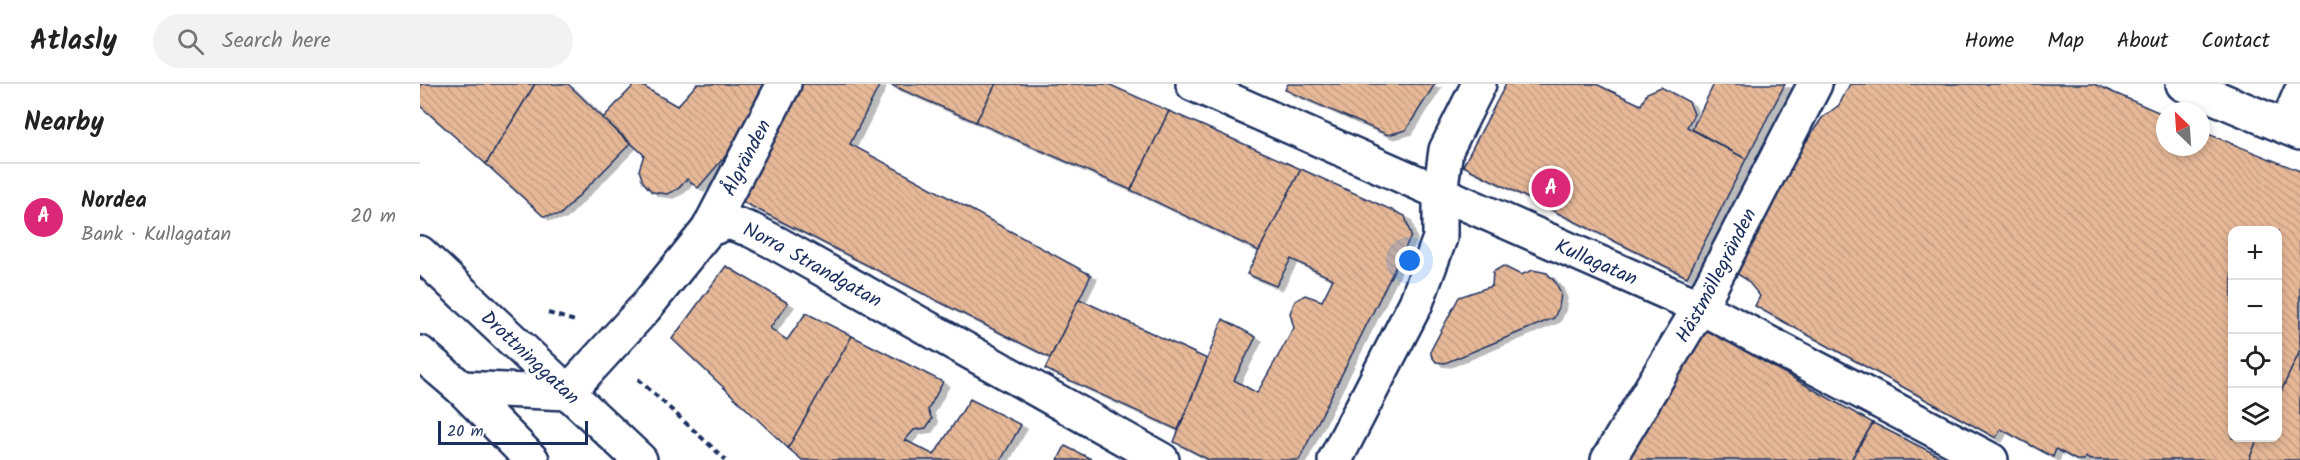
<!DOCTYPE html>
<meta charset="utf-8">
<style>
body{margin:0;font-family:Kalam,sans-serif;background:#f2f2f2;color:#222}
.controls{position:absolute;right:18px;bottom:18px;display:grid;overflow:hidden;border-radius:12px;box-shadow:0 3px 9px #0003}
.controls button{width:54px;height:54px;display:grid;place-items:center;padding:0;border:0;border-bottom:2px solid #e0e0e0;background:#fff;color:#222;font:30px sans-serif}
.compass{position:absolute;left:1736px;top:18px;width:54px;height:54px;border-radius:50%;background:#fff;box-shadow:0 3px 9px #0003;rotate:335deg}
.scale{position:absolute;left:18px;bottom:15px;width:150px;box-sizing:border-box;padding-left:6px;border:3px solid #1b2f5e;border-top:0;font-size:16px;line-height:21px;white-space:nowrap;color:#1b2f5e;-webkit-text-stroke:4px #fff;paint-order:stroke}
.you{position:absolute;left:990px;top:177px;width:21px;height:21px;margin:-15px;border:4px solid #fff;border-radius:50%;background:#1a73e8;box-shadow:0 0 0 9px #1a73e833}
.badge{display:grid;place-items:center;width:39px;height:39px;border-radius:50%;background:#db2777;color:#fff;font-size:20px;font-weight:700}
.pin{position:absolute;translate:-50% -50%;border:3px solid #fff;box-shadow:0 2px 6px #0006}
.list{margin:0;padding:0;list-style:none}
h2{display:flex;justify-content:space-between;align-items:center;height:78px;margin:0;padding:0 24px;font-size:26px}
h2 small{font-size:20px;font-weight:400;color:#767676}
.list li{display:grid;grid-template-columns:39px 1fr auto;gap:18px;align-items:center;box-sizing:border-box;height:108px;padding:0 24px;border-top:2px solid #e0e0e0}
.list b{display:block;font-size:22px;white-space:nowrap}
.list p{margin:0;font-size:20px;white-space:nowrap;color:#767676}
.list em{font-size:20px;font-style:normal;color:#767676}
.icon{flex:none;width:33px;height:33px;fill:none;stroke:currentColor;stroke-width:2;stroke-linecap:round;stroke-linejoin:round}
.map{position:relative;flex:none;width:1880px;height:376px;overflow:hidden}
header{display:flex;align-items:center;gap:36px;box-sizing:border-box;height:84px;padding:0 30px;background:#fff;border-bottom:2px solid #e0e0e0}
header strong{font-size:28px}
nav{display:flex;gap:33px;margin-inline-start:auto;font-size:21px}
.search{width:420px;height:54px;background:#f2f2f2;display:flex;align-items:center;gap:15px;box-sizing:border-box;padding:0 21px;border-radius:33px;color:#767676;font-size:22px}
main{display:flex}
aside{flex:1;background:#fff}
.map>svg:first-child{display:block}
.building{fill:url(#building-back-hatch);stroke:#1b2f5e;stroke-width:1.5;filter:url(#shadow)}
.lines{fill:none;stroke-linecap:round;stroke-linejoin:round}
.pedestrian-casing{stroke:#1b2f5e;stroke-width:38}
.minor-casing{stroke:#1b2f5e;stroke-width:38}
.secondary-casing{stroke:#1b2f5e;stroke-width:38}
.path{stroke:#1b2f5e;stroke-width:4;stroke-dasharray:6 4.5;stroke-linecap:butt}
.pedestrian{stroke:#fff;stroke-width:33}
.minor{stroke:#fff;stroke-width:33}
.secondary{stroke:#fff;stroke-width:33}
.labels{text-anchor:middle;stroke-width:4.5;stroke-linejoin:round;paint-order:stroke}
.street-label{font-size:20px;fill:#1b2f5e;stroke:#fff}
</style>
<header>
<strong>Atlasly</strong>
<div class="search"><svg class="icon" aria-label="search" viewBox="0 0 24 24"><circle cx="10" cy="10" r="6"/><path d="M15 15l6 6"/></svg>Search here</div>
<nav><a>Home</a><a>Map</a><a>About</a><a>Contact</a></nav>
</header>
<main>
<aside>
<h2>Nearby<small></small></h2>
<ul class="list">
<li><span class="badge">A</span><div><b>Nordea</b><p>Bank · Kullagatan</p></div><em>20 m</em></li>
</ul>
</aside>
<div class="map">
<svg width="1880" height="376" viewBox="0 0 1880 376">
<defs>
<pattern id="building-back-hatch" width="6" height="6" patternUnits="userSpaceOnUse" patternTransform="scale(1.5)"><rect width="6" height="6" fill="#e6b897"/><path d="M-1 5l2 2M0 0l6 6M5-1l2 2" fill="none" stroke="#c59e85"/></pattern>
<filter id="shadow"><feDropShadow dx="6" dy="4" stdDeviation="0" flood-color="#0004"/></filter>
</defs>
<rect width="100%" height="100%" fill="#fff"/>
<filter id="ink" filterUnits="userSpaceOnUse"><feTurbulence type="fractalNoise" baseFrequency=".0167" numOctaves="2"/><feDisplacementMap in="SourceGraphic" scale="12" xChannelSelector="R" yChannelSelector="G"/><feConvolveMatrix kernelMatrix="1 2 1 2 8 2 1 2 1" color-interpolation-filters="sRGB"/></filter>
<g filter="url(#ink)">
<!-- building -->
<g class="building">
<polygon points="0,0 115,0 66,80 0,22"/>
<polygon points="115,0 148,0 210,60 140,131 123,132 66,80"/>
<polygon points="215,0 219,0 257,22 277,0 356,0 338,34 278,104 267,95 258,105 247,110 232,108 223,98 219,86 224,71 183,34"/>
<polygon points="380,0 460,0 430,60 671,191 630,274 319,116"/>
<polygon points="469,0 576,0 556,38"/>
<polygon points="576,0 688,0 749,27 711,106 556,38"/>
<polygon points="868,0 1015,0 986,46 968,51 865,6"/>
<polygon points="1086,0 1176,0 1221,21 1227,9 1241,3 1269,18 1274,30 1267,43 1326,75 1267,193 1043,82"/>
<polygon points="1294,0 1365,0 1326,75 1272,45"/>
<polygon points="1430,0 1674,0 1745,31 1745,63 1781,63 1781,47 1880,87 1880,267 1858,314 1858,147 1812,147 1812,354 1838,354 1829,376 1670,376 1665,373 1664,376 1656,376 1636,365 1633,373 1581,345 1576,354 1335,222 1340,212 1326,195 1314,188 1384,61 1402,34 1419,21"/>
<polygon points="749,27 881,85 839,167 711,106"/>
<polygon points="881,85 985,132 991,152 879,376 789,376 754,358 803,235 836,253 814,296 837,309 874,244 870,229 875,217 885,211 902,217 913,195 871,175 856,202 827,190"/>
<polygon points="306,182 368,219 350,244 367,256 386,229 432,252 368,364 252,255"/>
<polygon points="1083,182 1101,191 1113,186 1127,189 1136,199 1141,210 1139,223 1134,234 1025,279 1016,278 1011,271 1011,266 1039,213 1072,202 1073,188"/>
<polygon points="659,215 787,275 758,346 625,285"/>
<polygon points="1284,244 1453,339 1431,376 1204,376"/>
<polygon points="432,252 523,298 508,326 512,335 506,344 494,346 485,356 514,371 550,315 601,341 581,376 382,376 368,364"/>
<polygon points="1880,267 1880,376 1829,376 1838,354 1858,354 1858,314"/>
<polygon points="1453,339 1527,376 1431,376"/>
<polygon points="645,362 673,376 638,376"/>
</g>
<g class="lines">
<!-- pedestrian casing -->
<g class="pedestrian-casing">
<g id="pedestrian">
<path id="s1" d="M773 0 1280 223 1571 376"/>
<path id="s2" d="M288 146 364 0"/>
<path id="s3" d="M1188 376 1280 223 1395 0"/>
</g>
</g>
<!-- minor casing -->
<g class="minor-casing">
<g id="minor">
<polyline points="1763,0 1880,49"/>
<polyline points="1866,43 1880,10"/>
<path id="s4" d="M41 304 147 309 225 224 288 146 308 138 331 146 358 160 742 376"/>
<polyline points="915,376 996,219 1020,154 1020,109 1026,66 1059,0"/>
</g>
</g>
<!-- secondary casing -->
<g class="secondary-casing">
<g id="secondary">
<path id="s5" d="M0 169 220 376"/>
<polyline points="0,269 41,304 112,376"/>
</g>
</g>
<!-- path -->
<g class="path">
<polyline points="128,229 155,237"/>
<polyline points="218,295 306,376"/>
</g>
<!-- pedestrian -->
<use href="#pedestrian" class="pedestrian"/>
<!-- minor -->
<use href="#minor" class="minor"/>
<!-- secondary -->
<use href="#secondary" class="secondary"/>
</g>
</g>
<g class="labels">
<!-- street labels -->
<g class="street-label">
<text dy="7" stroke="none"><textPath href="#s2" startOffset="82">Ålgränden</textPath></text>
<text dy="7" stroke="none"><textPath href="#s1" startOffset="441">Kullagatan</textPath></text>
<text dy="7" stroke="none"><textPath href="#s4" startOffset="438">Norra Strandgatan</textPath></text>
<text dy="7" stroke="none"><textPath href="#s3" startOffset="214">Hästmöllegränden</textPath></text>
<text dy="7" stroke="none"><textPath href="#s5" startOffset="152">Drottninggatan</textPath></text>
</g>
</g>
</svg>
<div class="controls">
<button>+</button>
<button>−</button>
<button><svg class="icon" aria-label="locate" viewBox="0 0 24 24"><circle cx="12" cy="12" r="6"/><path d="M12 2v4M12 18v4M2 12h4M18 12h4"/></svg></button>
<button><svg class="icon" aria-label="layers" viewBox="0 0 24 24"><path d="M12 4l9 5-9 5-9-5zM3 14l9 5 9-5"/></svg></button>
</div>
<svg class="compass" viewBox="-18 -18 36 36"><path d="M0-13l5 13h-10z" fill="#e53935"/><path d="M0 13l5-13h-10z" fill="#767676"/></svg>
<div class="scale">20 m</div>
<div class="you"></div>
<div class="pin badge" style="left:1131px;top:104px">A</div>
</div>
</main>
